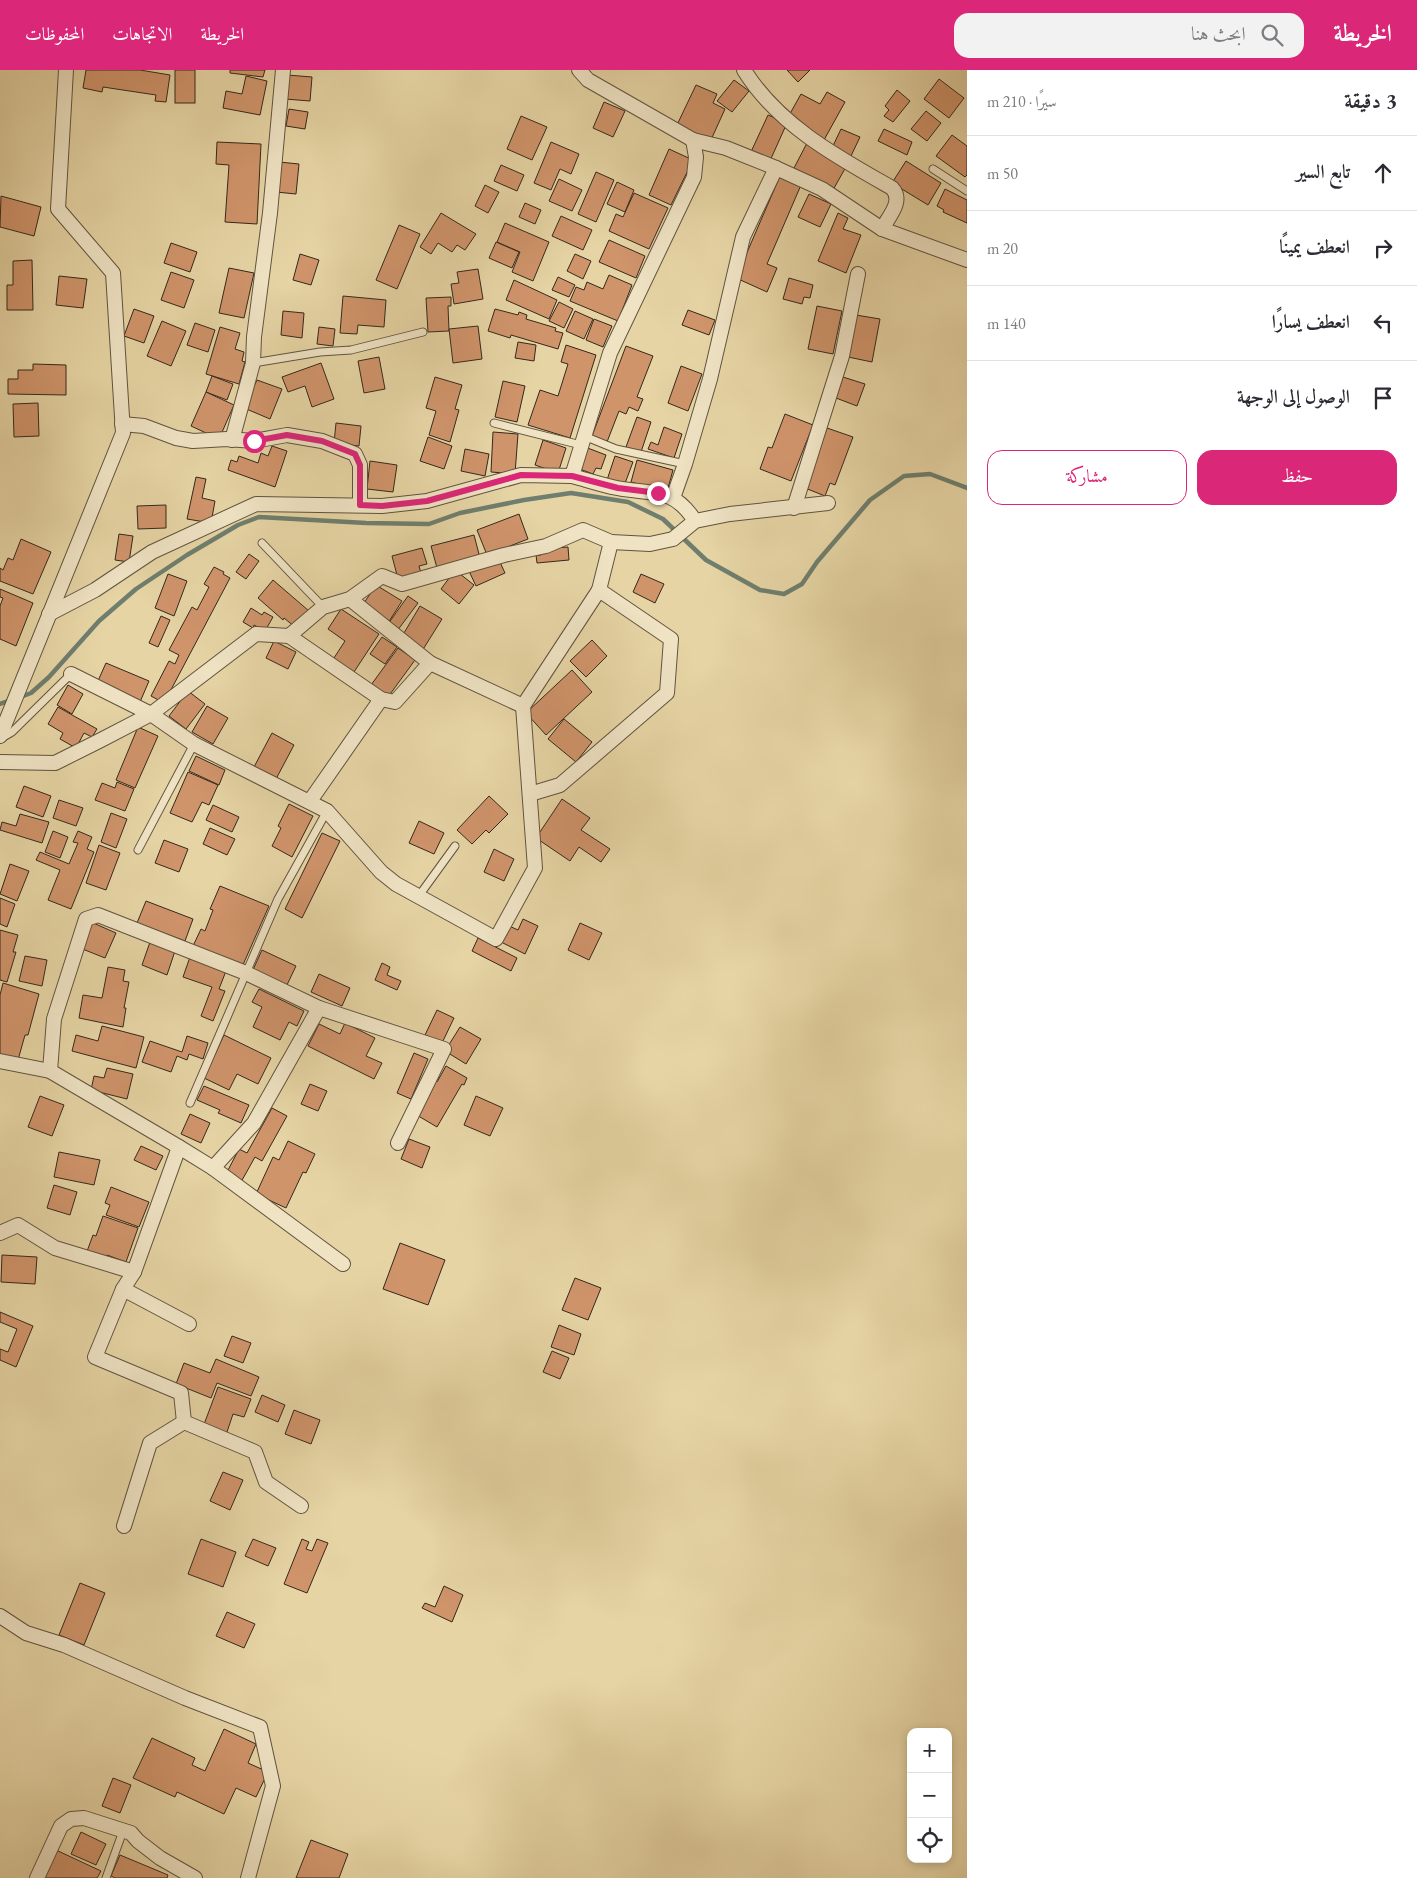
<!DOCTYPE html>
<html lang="ar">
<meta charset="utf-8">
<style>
body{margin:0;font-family:"EB Garamond",Amiri,serif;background:#f2f2f3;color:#2b2b33;direction:rtl}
.controls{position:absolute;right:15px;bottom:15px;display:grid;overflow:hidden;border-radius:10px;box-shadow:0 2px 8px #0003}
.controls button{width:45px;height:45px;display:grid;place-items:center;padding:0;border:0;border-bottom:1px solid #e1e1e2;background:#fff;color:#2b2b33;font:25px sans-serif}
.stop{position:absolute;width:15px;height:15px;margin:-11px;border:4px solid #db2777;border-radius:50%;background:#fff}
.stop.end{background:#db2777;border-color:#fff;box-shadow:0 1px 5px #0008}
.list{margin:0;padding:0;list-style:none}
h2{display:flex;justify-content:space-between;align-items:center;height:65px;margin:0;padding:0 20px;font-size:21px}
h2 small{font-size:16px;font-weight:400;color:#7c7c81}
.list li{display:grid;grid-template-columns:32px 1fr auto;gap:15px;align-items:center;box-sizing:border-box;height:75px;padding:0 20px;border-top:1px solid #e1e1e2}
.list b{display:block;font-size:19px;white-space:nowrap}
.list em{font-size:16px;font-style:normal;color:#7c7c81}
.actions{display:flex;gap:10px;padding:15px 20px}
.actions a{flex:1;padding:11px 0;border:1px solid #db2777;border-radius:15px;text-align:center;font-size:18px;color:#db2777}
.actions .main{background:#db2777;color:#fff}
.icon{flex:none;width:28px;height:28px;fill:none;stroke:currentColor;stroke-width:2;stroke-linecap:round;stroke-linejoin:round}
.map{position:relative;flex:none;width:967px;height:1808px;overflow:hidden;direction:ltr}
header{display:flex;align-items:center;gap:30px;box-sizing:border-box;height:70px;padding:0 25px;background:#db2777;color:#fff}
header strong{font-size:24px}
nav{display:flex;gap:28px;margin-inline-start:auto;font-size:18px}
.search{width:350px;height:45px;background:#f2f2f3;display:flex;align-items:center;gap:12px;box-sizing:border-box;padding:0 18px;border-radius:15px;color:#7c7c81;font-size:19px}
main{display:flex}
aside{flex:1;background:#fff}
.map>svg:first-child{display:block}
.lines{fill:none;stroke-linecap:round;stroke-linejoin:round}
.stream{stroke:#6f7e6e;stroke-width:4.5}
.building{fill:#d0946b;stroke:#34281d}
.lane-casing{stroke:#60533f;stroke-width:9}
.street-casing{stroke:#60533f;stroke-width:16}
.lane{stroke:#efe3c4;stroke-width:7}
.street{stroke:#efe3c4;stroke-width:14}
.route{stroke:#db2777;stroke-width:6}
</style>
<header>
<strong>الخريطة</strong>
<div class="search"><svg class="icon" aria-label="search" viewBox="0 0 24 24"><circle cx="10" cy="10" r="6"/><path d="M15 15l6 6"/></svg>ابحث هنا</div>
<nav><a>الخريطة</a><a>الاتجاهات</a><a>المحفوظات</a></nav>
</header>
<main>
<aside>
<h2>3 دقيقة<small>سيرًا · 210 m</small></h2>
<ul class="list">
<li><svg class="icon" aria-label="ahead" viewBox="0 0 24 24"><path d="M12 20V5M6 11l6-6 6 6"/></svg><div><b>تابع السير</b></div><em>50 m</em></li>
<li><svg class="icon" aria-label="right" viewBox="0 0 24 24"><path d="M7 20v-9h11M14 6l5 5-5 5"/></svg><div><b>انعطف يمينًا</b></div><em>20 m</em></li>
<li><svg class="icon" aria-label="left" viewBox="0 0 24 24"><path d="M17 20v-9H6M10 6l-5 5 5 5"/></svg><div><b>انعطف يسارًا</b></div><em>140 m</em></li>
<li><svg class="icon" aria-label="arrive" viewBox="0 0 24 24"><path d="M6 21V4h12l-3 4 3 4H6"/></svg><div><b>الوصول إلى الوجهة</b></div></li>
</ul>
<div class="actions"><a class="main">حفظ</a><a>مشاركة</a></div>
</aside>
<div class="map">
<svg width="967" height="1808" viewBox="0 0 967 1808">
<rect width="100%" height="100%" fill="#e6d4a4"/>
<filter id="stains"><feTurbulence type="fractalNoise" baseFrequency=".004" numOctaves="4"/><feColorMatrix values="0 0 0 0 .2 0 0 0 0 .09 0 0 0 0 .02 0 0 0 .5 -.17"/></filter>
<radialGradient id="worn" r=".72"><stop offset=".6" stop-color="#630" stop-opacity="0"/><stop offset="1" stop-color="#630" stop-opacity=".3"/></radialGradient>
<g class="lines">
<!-- stream -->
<g class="stream">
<polyline points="18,628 31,623 49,607 99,551 136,519 187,485 238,455 259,447 366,453 429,454 460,443 524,430 571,423 628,432 663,449 706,490 760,520 784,524 802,514 817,492 870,430 904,406 930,404 967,418"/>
<polyline points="0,634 11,630"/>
</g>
</g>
<!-- building -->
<g class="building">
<polygon points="86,0 140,0 170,5 166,32 155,31 156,25 103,17 102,22 83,18"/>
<rect x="175" y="0" width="20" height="33"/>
<polygon points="230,0 265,0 263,7 230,3"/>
<polygon points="787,0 810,0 798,12"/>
<polygon points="287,5 312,7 310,31 285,29"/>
<polygon points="246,6 267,11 260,45 223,38 226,21 242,24"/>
<polygon points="939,9 964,28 949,48 924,29"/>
<polygon points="734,10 749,21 732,42 717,31"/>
<polygon points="696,15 717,24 713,33 725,39 710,72 676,57"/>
<polygon points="897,20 910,31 893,52 884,46 889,40 885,36"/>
<polygon points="827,22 845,32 824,70 787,49 801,24 820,34"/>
<polygon points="604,32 625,41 613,67 593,58"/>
<polygon points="289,39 308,42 305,59 286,56"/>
<polygon points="926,41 941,53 927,71 911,59"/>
<polygon points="768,45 787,53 769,93 750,84"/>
<polygon points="521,46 547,57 532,90 507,79"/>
<polygon points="841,59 860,67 850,88 831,80"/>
<polygon points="884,59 912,72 907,85 878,71"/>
<polygon points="952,65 967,76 967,105 965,107 936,86"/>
<polygon points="217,72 261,74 257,154 225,152 229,95 216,94"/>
<polygon points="551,72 579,84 571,104 560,99 551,120 534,113"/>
<polygon points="807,73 847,95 833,120 794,98"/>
<polygon points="669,79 693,90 671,135 649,125"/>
<polygon points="906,91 941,113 928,135 892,113"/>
<polygon points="279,92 299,94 296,124 276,122"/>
<polygon points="501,95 524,105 517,121 494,111"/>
<polygon points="596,102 614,110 596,152 578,144"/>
<polygon points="780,106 801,115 767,194 777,198 767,222 736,208"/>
<polygon points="559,109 582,120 572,141 549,131"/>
<polygon points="617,112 634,120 625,142 607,134"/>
<polygon points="485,115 499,122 488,143 475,136"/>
<polygon points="945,119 967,130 967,153 943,142 944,140 937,136"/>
<polygon points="634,123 668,138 649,179 609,161 616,144 623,147"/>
<polygon points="809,124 831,134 820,157 798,147"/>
<polygon points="1,126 41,137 34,166 0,157"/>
<polygon points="525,133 541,140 535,154 519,147"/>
<polygon points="441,143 476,164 465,180 457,175 452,182 438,173 431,184 420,177"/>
<polygon points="838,143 848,148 843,159 861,165 846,203 818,191"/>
<polygon points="561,146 592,160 583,180 552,166"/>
<polygon points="505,153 549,172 533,211 512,202 520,182 497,172"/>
<polygon points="399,155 420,164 397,219 376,210"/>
<polygon points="609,170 645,186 636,208 599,192"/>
<polygon points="496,172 519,182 512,198 489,188"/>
<polygon points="171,173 197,182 190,202 164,193"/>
<polygon points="300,184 319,190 311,215 293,210"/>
<polygon points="575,184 591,191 583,209 567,201"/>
<polygon points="32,190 33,240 7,240 7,215 13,215 13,191"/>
<polygon points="229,198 254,203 244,248 219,243"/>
<polygon points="478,199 483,229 454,234 451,214 459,213 457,202"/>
<polygon points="171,202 194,210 184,238 161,230"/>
<polygon points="609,205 632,215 618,251 570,231 576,217 584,220 587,212 603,219"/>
<polygon points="59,206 87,209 83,238 56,235"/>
<polygon points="558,207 575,215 569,227 552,220"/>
<polygon points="789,208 813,215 810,228 804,227 802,234 783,229"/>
<polygon points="514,210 557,230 549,249 506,230"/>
<polygon points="343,226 386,230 384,257 358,255 357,264 340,263"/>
<polygon points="451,227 451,236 448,236 449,261 428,262 426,228"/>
<polygon points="559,232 573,239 564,258 549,251"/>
<polygon points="817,236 842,241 833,284 808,279"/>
<polygon points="134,239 154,246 144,273 124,266"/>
<polygon points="495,239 518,245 519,242 527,245 526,249 556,258 555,261 563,263 558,279 511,265 510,268 488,261"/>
<polygon points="688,240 715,250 709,265 682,255"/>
<polygon points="283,241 304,243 302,268 281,265"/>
<polygon points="575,241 593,249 584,269 566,261"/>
<polygon points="856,245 880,249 872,292 848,287"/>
<polygon points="594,249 612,256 603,277 586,270"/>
<polygon points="162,251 186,261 171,296 147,286"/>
<polygon points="195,253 215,260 208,282 187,275"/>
<polygon points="478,256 482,289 453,293 449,259"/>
<polygon points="220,257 240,263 235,279 244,282 242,291 245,292 239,314 206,304"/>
<polygon points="319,257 335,259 333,276 317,274"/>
<polygon points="518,272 536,275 534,291 515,288"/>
<polygon points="566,275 596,285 570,368 528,355 540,320 558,326 568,294 561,292"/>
<polygon points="626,276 653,286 637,327 643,329 638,341 629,337 626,344 619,341 607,372 592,366"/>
<polygon points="379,287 385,319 364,323 358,291"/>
<polygon points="321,293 334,329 312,337 305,316 288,322 282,307"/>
<polygon points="33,294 66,295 66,325 8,324 8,309 18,309 18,300 33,300"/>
<polygon points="681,296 702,304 688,341 668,333"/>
<polygon points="212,306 233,314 227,330 206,322"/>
<polygon points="435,307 462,315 455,339 459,340 450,372 429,365 436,341 426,338"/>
<polygon points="843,307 865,314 857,336 836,328"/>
<polygon points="257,310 282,319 270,349 244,338"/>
<polygon points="503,311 525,316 517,352 495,347"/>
<polygon points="206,322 234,335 219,369 191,356"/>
<polygon points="38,333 39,366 14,367 13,334"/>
<polygon points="785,344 813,355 791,411 760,399 768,377 772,378"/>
<polygon points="637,347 651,352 641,382 626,377"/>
<polygon points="336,353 361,356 359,376 334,373"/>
<polygon points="664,357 682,364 674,388 648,379 651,372 658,375"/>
<polygon points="827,358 853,367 835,415 830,413 825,426 805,418"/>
<polygon points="493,362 518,364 515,404 491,402"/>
<polygon points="428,367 452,376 444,399 420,391"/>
<polygon points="543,370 566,378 558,403 535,395"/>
<polygon points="272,376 287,381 275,417 228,400 231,390 237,392 239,386 258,393 261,383 268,386"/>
<polygon points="585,377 606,385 601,399 596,398 593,404 577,398"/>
<polygon points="465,379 489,384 485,406 461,401"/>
<polygon points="615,386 633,392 624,416 607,410"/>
<polygon points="637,390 673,400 667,422 631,412"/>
<polygon points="370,391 397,395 393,422 367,419"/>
<polygon points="196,407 206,409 202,428 215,431 211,453 187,449"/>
<polygon points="166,435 166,458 138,459 137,436"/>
<polygon points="519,444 528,469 487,485 477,460"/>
<polygon points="119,464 133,466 129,492 115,490"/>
<polygon points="474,465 480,488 437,498 431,476"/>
<polygon points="21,469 51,482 33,524 0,511 0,498 3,500 8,488 13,490"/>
<polygon points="568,477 569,490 537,493 536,485 541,485 541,479"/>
<polygon points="422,478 427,494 419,496 421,503 398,509 392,486"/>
<polygon points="249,484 259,491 246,509 236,502"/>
<polygon points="498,488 505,503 476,516 469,501"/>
<polygon points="214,497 224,502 223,504 230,508 164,633 151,626 169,591 175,594 179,585 169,580 192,537 197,540 209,517 204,514"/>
<polygon points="455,500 474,515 459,534 441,519"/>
<polygon points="168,504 187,511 174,546 155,538"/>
<polygon points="641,504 664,514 655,533 633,522"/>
<polygon points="273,510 309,541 295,557 284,548 283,550 258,528"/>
<polygon points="376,515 402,531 388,553 362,536"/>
<polygon points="0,519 33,533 16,576 0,569 0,536 3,528 0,527"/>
<polygon points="408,526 418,533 397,561 388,554"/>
<polygon points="420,536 442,549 422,581 401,568"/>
<polygon points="251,538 262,545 264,542 273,547 265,561 254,555 253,558 243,552"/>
<polygon points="341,539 379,564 352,605 332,591 345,571 328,559"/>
<polygon points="161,546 170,550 158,577 149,573"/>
<polygon points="382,567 397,577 385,594 370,584"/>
<polygon points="592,570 607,586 586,607 570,591"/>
<polygon points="274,571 296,582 288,599 266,588"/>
<polygon points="398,578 415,590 388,627 371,615"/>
<polygon points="106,593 149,611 140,632 97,613"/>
<polygon points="572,600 592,622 546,665 526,643"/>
<polygon points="68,615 83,624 72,644 57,635"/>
<polygon points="188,621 205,634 186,659 169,646"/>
<polygon points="207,636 228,648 213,674 192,662"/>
<polygon points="58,637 97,659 92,667 84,663 76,678 60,669 63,663 48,654"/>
<polygon points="564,649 592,672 576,692 548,669"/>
<polygon points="138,657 158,666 135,718 116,710"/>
<polygon points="272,663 294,675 276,709 254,697"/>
<polygon points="196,686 225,700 219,715 189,701"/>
<polygon points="188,702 218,715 209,735 202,732 192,752 170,743"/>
<polygon points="117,712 134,719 125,741 95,730 102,713 115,718"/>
<polygon points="24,716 51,726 43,747 16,737"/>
<polygon points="489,726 508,744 489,763 486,760 472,774 457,760"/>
<polygon points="562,729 590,748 581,760 610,779 601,792 579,777 570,791 536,768"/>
<polygon points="59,730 83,738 76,756 53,748"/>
<polygon points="289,734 313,746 292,787 272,776 281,758 278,756"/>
<polygon points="213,735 239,747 232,762 206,750"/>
<polygon points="111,743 127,749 116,778 101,772"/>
<polygon points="20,744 49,752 42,773 0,760 2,752 16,756"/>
<polygon points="419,751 444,763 434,784 409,773"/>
<polygon points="210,758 235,769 227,785 203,774"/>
<polygon points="53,761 68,767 60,788 45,782"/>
<polygon points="78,761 92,767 87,779 94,782 71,839 48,830 60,800 36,790 40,782 69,794 78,773 73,772"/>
<polygon points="322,763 340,771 302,848 285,839"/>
<polygon points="164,770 188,779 179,802 155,793"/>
<polygon points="99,775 120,783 106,820 86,813"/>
<polygon points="494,779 514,789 504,811 484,802"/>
<polygon points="10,794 29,801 17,831 0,824"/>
<polygon points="220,816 269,836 242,897 193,876 201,859 205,861 213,840 210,839"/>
<polygon points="0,828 15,834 7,857 0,854"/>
<polygon points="146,831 193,849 185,871 137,853"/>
<polygon points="523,849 538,856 525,884 499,871 507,855 518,860"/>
<polygon points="91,852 116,863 105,888 80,878"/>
<polygon points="580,853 602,863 589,890 568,880"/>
<polygon points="0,860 18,865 13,882 16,882 7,912 0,910"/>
<polygon points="478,868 517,888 511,901 472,881"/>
<polygon points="150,872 175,881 167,905 142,895"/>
<polygon points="262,880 296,896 286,917 252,902"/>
<polygon points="25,886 47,890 42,916 19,911"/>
<polygon points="190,887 226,901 219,919 225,921 213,951 201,946 212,917 183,907"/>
<polygon points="382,893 390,897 387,905 401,911 397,920 375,910"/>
<polygon points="108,897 125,900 123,911 129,912 124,938 126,938 123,957 79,948 83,925 102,928"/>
<polygon points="319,904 350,918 342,936 311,922"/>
<polygon points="3,913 39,924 28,965 25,965 18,990 0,985 0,925"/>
<polygon points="259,919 304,941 297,956 289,952 280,970 253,957 262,937 252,932"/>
<polygon points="437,940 454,948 442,973 425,965"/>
<polygon points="345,953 375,968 366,986 382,993 374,1009 308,976 319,954 340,964"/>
<polygon points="102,956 144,967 136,998 72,981 76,965 98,971"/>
<polygon points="460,957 481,969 466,994 445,981"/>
<polygon points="224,965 271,988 258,1014 237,1004 229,1020 204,1008"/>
<polygon points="187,966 208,973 203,989 189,984 187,990 177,986 171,1002 142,992 150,971 182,982"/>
<polygon points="414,983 428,989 411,1029 397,1023"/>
<polygon points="446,996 467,1008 464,1015 462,1014 437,1057 415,1044 435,1010 437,1012"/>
<polygon points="107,998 133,1004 127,1029 91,1020 94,1006 104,1008"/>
<polygon points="310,1014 327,1021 318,1041 301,1034"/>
<polygon points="204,1016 249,1035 241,1053 218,1043 220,1040 197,1030"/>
<polygon points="40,1026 64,1035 52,1066 28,1057"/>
<polygon points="476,1026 503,1038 490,1066 464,1055"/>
<polygon points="272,1038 287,1046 262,1091 255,1087 241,1112 226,1104 239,1079 247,1083"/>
<polygon points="190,1044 210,1053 201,1073 181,1064"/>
<polygon points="409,1069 430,1077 422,1098 401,1089"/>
<polygon points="288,1071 315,1084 306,1103 303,1102 286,1138 256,1124 273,1087 279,1090"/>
<polygon points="141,1076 163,1086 156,1100 134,1090"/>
<polygon points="59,1082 100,1090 94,1115 54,1107"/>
<polygon points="54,1115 77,1122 70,1145 47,1138"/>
<polygon points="111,1117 149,1132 139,1157 106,1145 110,1135 105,1133"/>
<polygon points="103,1146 138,1158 126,1192 107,1185 104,1191 86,1184 93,1165 96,1166"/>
<polygon points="400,1173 445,1190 428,1235 383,1219"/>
<polygon points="2,1185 37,1187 35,1214 1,1212"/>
<polygon points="575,1208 601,1218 588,1250 562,1240"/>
<polygon points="0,1242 33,1256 16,1297 0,1290 0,1279 8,1282 17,1259 0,1252"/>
<polygon points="559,1255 581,1264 574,1285 551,1277"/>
<polygon points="232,1266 251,1273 243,1293 224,1286"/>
<polygon points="552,1281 569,1288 560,1309 543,1302"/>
<polygon points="216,1289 259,1307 251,1326 217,1313 211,1328 176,1314 184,1293 210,1303"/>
<polygon points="218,1317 251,1329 244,1347 233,1344 226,1365 203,1357"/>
<polygon points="262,1325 285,1335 278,1352 255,1342"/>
<polygon points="294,1340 320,1350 311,1374 285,1364"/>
<polygon points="223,1402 243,1410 230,1440 210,1431"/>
<polygon points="201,1469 236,1482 223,1517 188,1504"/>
<polygon points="253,1469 276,1478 268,1496 245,1486"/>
<polygon points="302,1469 309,1472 306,1479 312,1481 317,1469 328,1473 307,1523 284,1514"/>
<polygon points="80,1513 105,1523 84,1575 59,1565"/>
<polygon points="444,1516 463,1525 452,1552 422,1538 425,1533 435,1537"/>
<polygon points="227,1542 255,1554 244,1578 216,1566"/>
<polygon points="224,1659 256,1674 248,1693 268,1702 256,1727 236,1718 224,1744 177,1722 175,1727 133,1708 152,1668 195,1688 192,1695 205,1701"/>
<polygon points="113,1708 131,1715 120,1743 102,1736"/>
<polygon points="81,1762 106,1774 96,1795 71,1784"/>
<polygon points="311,1770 348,1784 339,1808 296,1808"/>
<polygon points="56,1780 101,1801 97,1808 43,1808"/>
<polygon points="120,1785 168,1805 167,1808 115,1808 111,1806"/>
</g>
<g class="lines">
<!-- lane casing -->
<g class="lane-casing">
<g id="lane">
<polyline points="933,99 967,121"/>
<polyline points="253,293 320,282 351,280 423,262"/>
<polyline points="494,353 581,375"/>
<polyline points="584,366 616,379 685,394"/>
<polyline points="262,473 323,537"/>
<polyline points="0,669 12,662 71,604"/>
<polyline points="138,780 194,674"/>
<polyline points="418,827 455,776"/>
<polyline points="190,1033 278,829 327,741"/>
<polyline points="106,1808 123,1761"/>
</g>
</g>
<!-- street casing -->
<g class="street-casing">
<g id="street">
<polyline points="579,0 588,10 693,70 726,78 776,98 822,119 882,159 967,190"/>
<path d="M744 0C778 55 837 87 892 118 904 131 889 146 882 159"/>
<polyline points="122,354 144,356 176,368 193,371 227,369 254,371 287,365 322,371 355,384 360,395 360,435"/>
<polyline points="232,370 253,293 254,267 270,143 283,0"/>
<path d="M572 406C587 410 602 415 617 418 652 425 673 416 695 451"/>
<polyline points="673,428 685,394 710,309 743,167 776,98"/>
<polyline points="794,438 842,286 858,204"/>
<polyline points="611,472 650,474 673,469 695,451 730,444 828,433"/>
<polyline points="350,529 430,593 523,636 599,520 671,569 667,623 560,715 530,724"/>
<polyline points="49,544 95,520 152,482 256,434 382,436 427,431 521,405 572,406 610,283 694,107 696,87 693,70"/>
<polyline points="289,566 381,629 395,632 430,593"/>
<polyline points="71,604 151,644 194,674 327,741 381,802 396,814 496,869 535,798 523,636"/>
<polyline points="0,666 123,363 113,203 58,139 66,0"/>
<polyline points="0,692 55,693 99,671 151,644 256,564 289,566 323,537 350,529 382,506 402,514 504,485 546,476 583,460 611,472 599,520"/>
<polyline points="310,731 381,629"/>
<polyline points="0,991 50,1001 179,1077 213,1098 343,1194"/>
<polyline points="50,1001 54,949 86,849 98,845 246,903 319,938 444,979 398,1073"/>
<polyline points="179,1077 134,1202 123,1219 95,1287 181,1323 184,1352 255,1382 266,1412 301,1436"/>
<polyline points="213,1098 254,1053 319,938"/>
<polyline points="0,1163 18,1155 55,1178 134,1202"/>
<polyline points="123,1219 189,1254"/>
<polyline points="124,1456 150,1373 184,1352"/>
<polyline points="0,1546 26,1563 64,1575 185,1628 260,1657 273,1716 248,1808"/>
<polyline points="37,1808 61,1756 71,1749 84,1748 131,1763 138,1771 160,1788 195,1808"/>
</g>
</g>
<!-- lane -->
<use href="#lane" class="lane"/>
<!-- street -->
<use href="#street" class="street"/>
</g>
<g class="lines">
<!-- route -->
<polyline class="route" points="254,371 287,365 322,371 355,384 360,395 360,435 382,436 427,431 521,405 572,406 618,418 658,423"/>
</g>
<rect width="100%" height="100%" filter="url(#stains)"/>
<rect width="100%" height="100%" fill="url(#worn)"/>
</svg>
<div class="controls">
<button>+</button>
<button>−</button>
<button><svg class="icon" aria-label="locate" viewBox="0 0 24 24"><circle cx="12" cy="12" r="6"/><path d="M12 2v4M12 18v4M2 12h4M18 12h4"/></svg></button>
</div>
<div class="stop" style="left:254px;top:371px"></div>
<div class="stop end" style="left:658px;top:423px"></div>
</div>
</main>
